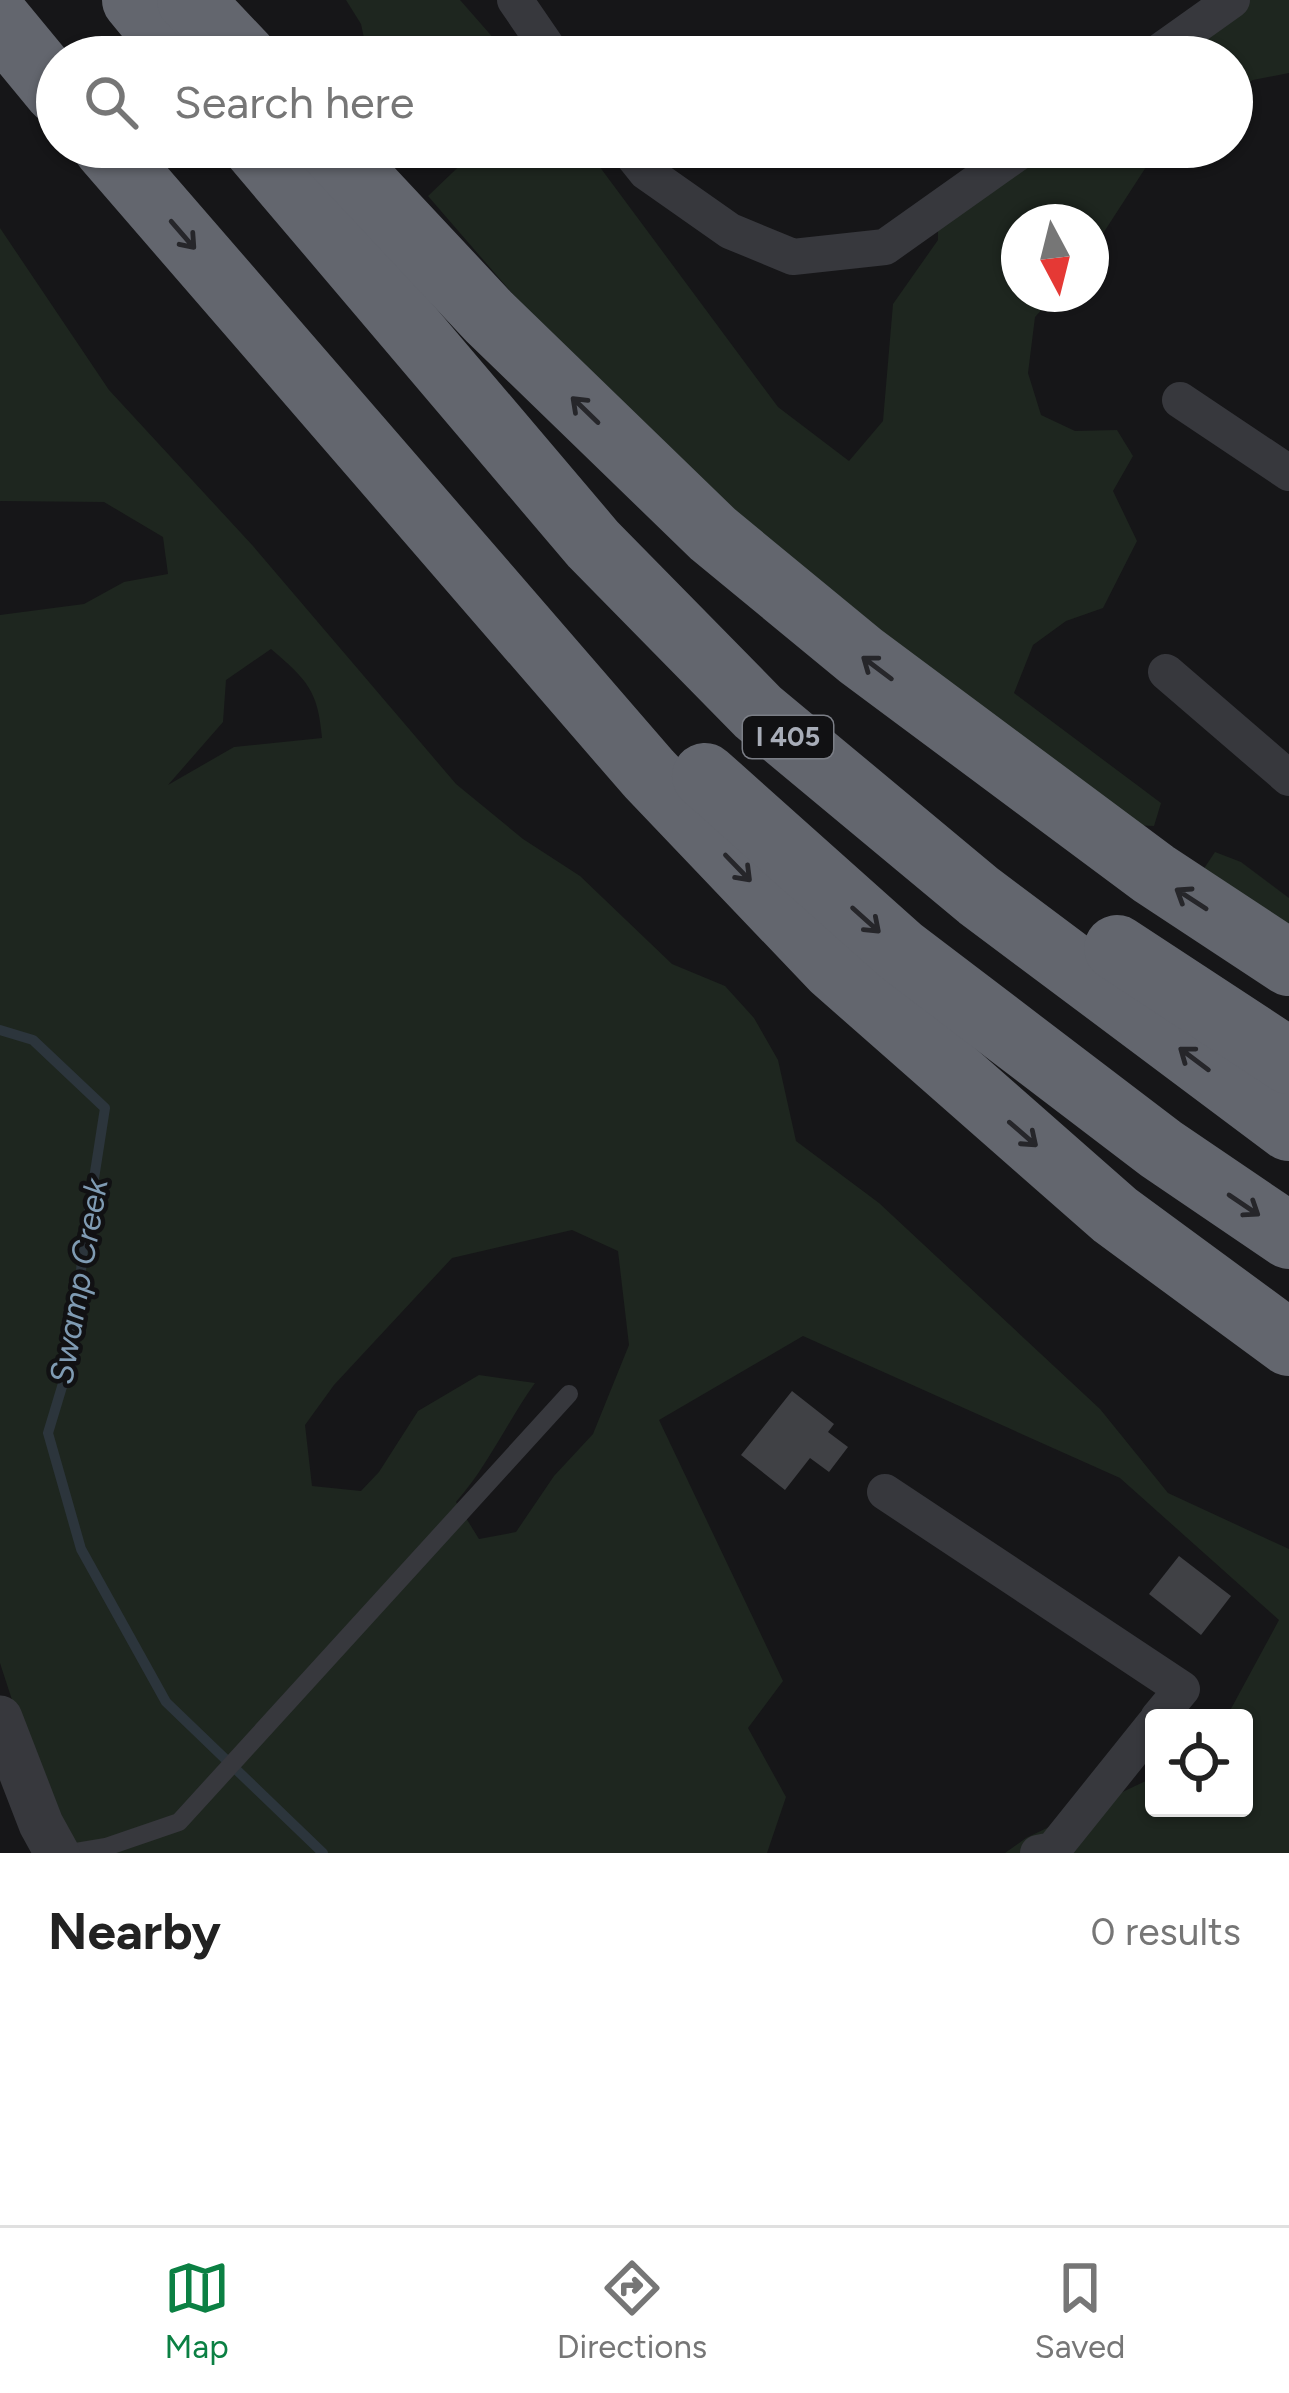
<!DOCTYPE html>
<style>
body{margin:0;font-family:Figtree,sans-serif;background:#f2f2f2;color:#222}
.controls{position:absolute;right:36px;bottom:36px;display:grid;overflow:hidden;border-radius:12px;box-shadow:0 3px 9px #0004}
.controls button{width:108px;height:108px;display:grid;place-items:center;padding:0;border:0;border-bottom:3px solid #e0e0e0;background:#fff;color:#222;font:60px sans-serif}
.compass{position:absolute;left:1001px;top:204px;width:108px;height:108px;border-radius:50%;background:#fff;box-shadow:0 3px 9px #0004;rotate:173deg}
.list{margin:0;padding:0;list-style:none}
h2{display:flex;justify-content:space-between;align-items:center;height:156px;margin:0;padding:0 48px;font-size:51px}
h2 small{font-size:39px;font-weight:400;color:#767676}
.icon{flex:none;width:66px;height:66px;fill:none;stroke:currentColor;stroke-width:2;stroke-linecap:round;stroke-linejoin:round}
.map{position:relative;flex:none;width:1289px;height:1853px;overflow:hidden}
.search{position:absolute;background:#fff;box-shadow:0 3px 9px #0004;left:36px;right:36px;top:36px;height:132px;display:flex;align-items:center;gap:30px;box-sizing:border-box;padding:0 42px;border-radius:66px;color:#767676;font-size:45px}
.sheet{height:372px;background:#fff}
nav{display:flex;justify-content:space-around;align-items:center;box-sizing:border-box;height:168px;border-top:3px solid #e0e0e0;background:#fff;font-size:33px;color:#767676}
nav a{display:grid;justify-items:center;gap:6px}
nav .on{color:#0b8043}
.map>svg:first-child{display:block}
.green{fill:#1e261f;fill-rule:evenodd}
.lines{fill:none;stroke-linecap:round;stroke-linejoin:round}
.stream{stroke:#2c353c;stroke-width:10}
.building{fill:#404145}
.service{stroke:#37383d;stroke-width:18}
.minor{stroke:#37383d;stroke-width:36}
.tertiary{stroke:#37383d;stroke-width:45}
.motorway{stroke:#63666e;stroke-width:66}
.oneway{stroke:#26262a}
.labels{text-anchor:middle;stroke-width:9;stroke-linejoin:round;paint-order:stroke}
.shield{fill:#111113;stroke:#7b7e86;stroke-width:3}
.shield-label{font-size:27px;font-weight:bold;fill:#a8adb8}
.water-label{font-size:33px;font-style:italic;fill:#7f9bb3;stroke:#111113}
</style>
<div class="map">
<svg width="1289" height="1853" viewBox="0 0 1289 1853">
<rect width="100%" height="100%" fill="#161618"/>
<!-- green -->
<g class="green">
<polygon points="346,0 460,0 510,57 368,57 361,24"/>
<polygon points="1232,0 1289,0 1289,73 1253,80 1232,91 1232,57 1152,57"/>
<polygon points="474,147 585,147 778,407 849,461 883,421 893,304 938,240 938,210 1026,147 1159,147 1091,252 1091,222 1019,222 1019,294 1056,294 1035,317 1028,373 1041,415 1075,431 1117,430 1133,456 1113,491 1137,541 1103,608 1066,621 1033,645 1014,693 1161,803 1154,826 1132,825 1072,785 734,511 537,322 428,196 475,151"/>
<path d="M0 228 109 390 253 546 456 784 523 839 580 876 672 964 725 986 754 1018 778 1060 796 1141 879 1203 1100 1409 1168 1493 1289 1549V1853H1005L1026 1838 1154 1777V1808H1244V1718H1226L1279 1620 1120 1478 803 1336 659 1420 783 1681 748 1728 786 1797 767 1853H76L54 1829 0 1663V615L84 604 124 582 168 574 163 537 104 502 0 501ZM271 649C307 680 318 690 322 738L234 747 168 785 223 722 226 680ZM572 1230 618 1251 629 1345 593 1434 554 1476 516 1532 479 1539 456 1502C488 1466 507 1422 535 1383L479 1375 418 1411 379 1472 361 1491 312 1486 305 1425 334 1385 452 1258Z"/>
<polygon points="1215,852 1241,862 1289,898 1289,931 1201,873"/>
</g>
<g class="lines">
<!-- stream -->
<polyline class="stream" points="0,1030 33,1040 105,1108 83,1249 74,1347 48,1433 81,1549 166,1702 323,1853"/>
</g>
<!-- building -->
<g class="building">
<polygon points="792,1391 834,1424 828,1432 848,1447 829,1472 810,1458 785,1490 741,1455"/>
<polygon points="1179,1556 1231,1596 1201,1635 1149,1594"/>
</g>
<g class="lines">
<!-- service -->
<polyline class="service" points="70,1853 106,1847 179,1822 569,1394"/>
<!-- minor -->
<g class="minor">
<polyline points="515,0 554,57"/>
<polyline points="1152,57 1232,0"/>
<polyline points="626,147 646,172 730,231 793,257 885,247 1026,147"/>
<polyline points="1180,400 1289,473"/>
<polyline points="1166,672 1289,778"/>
<polyline points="885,1492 1182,1689 1158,1718"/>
<polyline points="1038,1853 1053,1850 1154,1724"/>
</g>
<!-- tertiary -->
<polyline class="tertiary" points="0,1718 41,1824 57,1853"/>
<!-- motorway -->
<g class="motorway">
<polyline points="135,0 182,57"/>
<polyline points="190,0 244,57"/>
<polyline points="0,22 57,91"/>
<polyline points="106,147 649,774 834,968 1115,1215 1289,1343"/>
<polyline points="256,147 593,544 758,712 979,896 1289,1128"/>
<polyline points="330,147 489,317 713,534 861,656 1154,874 1289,963"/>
<polyline points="705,776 901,951 1161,1149 1289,1236"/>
<polyline points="1117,948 1289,1061"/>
</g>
</g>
<!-- one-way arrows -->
<defs><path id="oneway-shaft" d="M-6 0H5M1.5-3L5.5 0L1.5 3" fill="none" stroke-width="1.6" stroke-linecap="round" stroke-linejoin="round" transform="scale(3)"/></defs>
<g class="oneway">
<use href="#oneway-shaft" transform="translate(183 235) rotate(49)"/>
<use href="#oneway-shaft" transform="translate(585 410) rotate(-136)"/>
<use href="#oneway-shaft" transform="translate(877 668) rotate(-143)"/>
<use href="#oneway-shaft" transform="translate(738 868) rotate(46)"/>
<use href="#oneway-shaft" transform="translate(1191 899) rotate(-147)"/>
<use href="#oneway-shaft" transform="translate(866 920) rotate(42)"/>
<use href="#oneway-shaft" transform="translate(1194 1059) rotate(-143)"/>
<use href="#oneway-shaft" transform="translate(1023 1134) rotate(41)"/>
<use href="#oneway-shaft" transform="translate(1244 1205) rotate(34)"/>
</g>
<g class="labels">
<!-- shield labels -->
<rect class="shield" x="743" y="716" width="90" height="42" rx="9"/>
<g class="shield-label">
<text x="788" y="746">I 405</text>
</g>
<!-- water labels -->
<g class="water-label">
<text transform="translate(78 1281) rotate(-80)" y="12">Swamp Creek</text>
</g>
</g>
</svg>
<div class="controls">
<button><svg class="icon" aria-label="locate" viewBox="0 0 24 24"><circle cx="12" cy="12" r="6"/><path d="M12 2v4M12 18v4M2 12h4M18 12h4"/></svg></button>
</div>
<svg class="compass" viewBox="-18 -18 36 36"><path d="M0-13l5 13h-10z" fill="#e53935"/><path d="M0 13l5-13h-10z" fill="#767676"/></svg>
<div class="search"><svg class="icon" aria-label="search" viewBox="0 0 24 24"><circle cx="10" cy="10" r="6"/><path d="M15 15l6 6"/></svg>Search here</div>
</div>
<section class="sheet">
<h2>Nearby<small>0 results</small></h2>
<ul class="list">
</ul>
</section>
<nav>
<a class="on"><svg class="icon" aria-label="map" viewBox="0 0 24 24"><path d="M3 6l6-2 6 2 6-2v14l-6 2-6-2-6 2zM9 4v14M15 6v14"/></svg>Map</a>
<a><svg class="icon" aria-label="directions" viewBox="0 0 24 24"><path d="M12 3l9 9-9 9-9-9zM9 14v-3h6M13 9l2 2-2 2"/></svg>Directions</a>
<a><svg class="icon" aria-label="saved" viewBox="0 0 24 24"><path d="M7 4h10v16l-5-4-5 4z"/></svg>Saved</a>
</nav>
